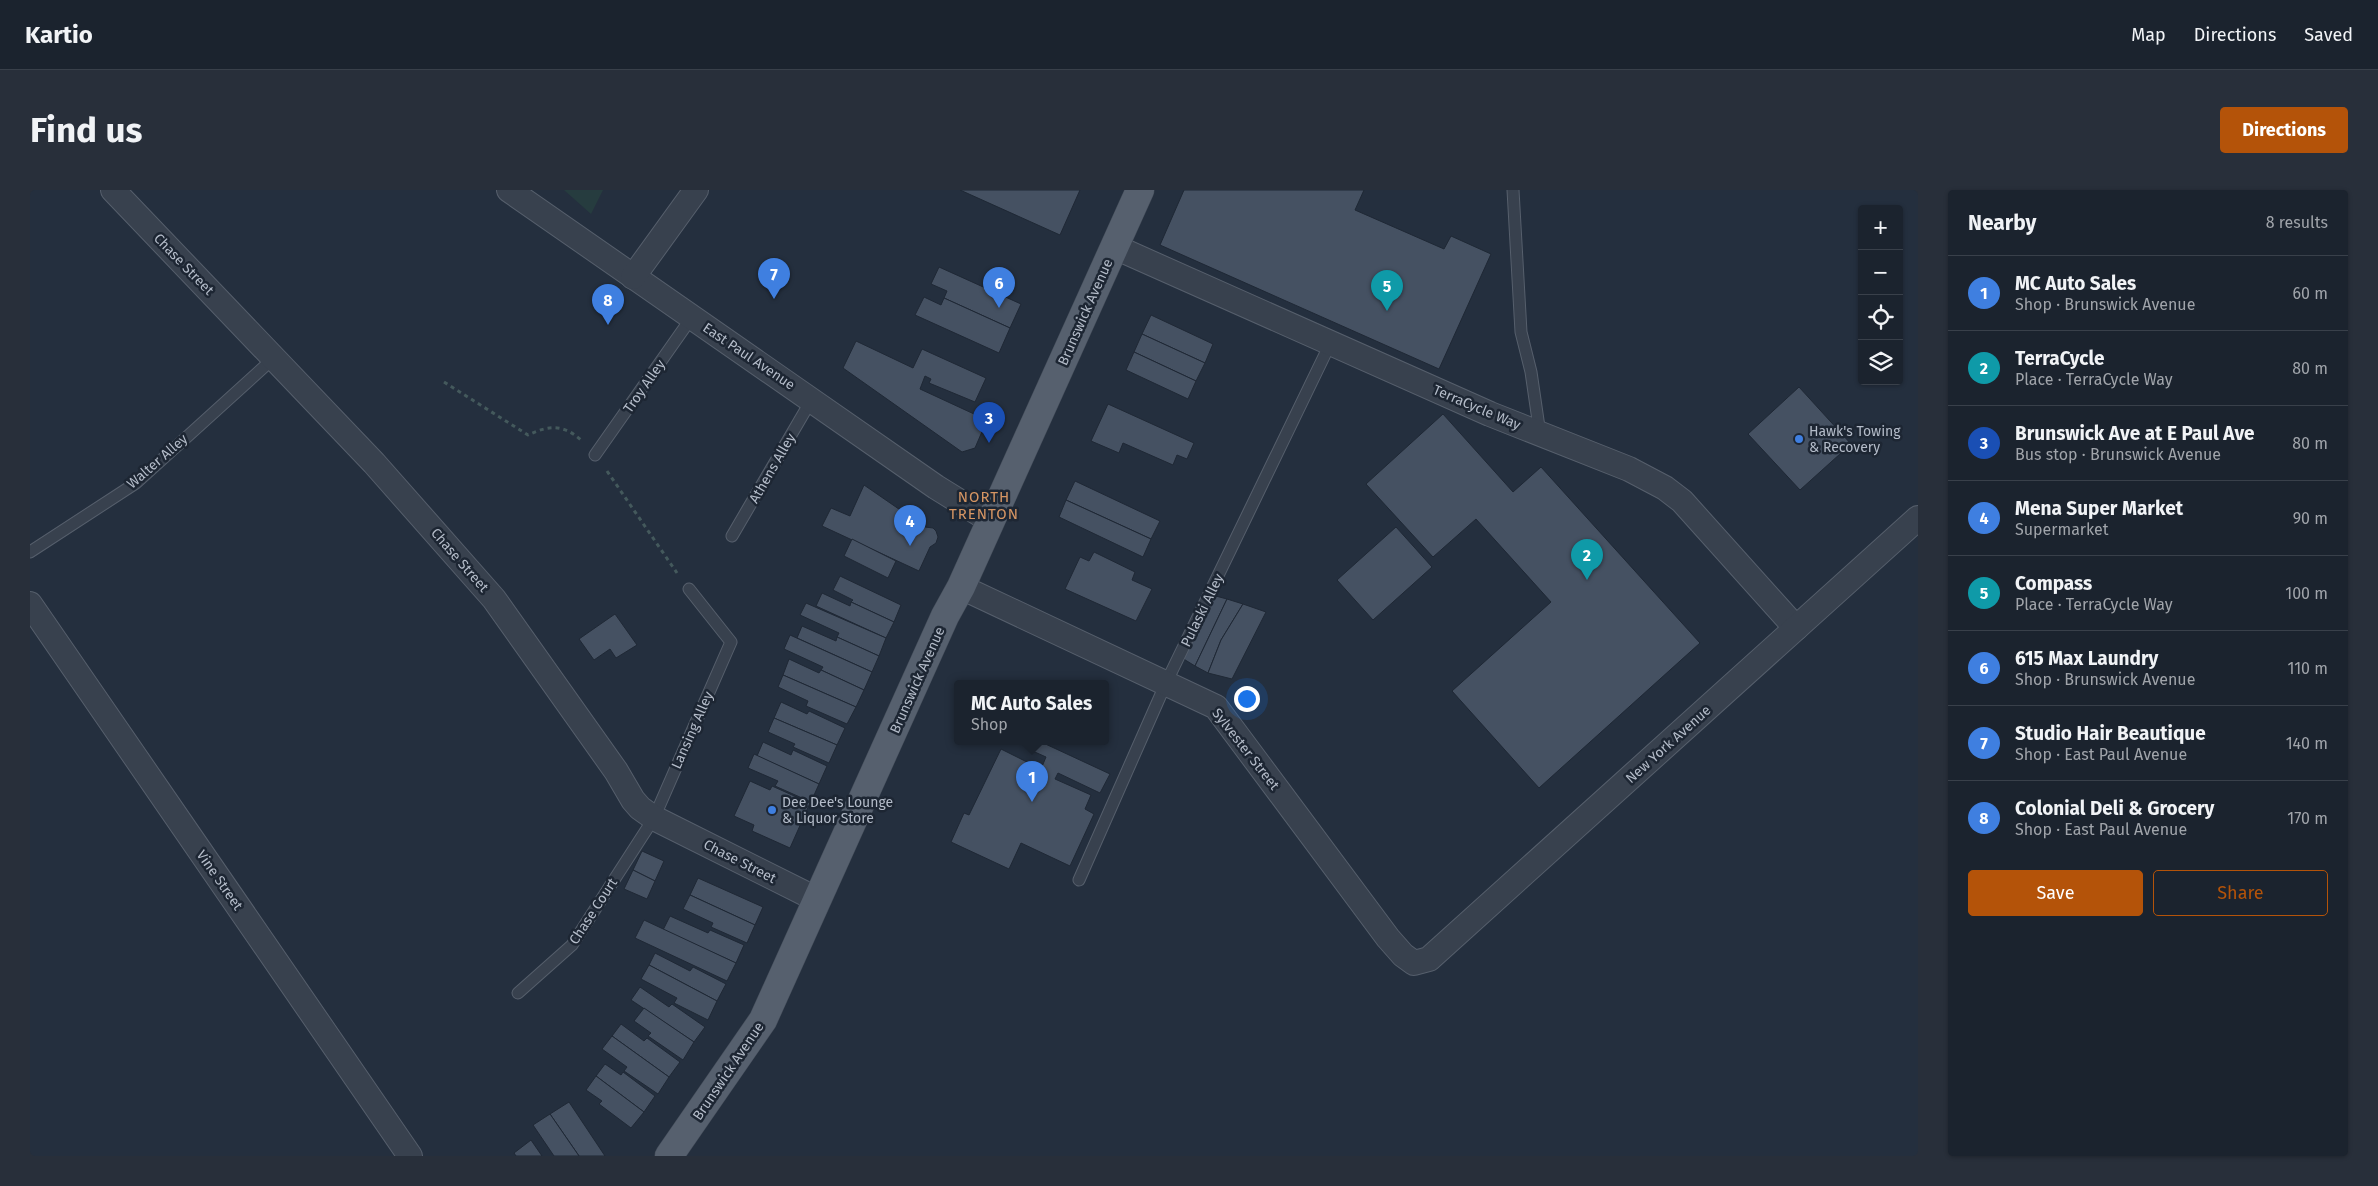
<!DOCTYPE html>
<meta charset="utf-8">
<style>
body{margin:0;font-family:"Fira Sans",sans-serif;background:#282f3a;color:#f1f3f6}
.controls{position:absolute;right:15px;top:15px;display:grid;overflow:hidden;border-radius:5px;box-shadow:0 1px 4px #0004}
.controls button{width:45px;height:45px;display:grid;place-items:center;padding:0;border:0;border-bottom:1px solid #39404a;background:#1b232e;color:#f1f3f6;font:25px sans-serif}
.you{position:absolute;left:1216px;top:508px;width:18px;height:18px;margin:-12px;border:4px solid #fff;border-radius:50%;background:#1a73e8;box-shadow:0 0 0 8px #1a73e833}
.badge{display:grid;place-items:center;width:32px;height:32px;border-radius:50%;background:#b45309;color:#fff;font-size:16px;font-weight:700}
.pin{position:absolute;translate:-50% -41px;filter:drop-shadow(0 1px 2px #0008)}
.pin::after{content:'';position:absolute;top:26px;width:18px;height:15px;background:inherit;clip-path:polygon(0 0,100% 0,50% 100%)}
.popup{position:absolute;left:924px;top:490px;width:155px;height:65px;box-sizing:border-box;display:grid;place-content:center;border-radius:5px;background:#1b232e;filter:drop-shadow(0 1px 4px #0005);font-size:16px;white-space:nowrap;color:#a0a4aa}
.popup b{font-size:19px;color:#f1f3f6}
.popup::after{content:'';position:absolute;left:50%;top:100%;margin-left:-10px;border:10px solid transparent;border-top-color:#1b232e}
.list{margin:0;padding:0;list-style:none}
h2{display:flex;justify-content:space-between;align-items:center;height:65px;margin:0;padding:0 20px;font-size:21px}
h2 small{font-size:16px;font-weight:400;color:#a0a4aa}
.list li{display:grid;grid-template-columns:32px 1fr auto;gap:15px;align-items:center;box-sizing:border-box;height:75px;padding:0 20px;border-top:1px solid #39404a}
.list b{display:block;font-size:19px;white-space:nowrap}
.list p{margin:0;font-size:16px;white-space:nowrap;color:#a0a4aa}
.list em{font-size:16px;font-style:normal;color:#a0a4aa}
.actions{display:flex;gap:10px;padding:15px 20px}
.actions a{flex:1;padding:11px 0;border:1px solid #b45309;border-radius:5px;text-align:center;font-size:18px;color:#b45309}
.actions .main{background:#b45309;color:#fff}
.icon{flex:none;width:28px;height:28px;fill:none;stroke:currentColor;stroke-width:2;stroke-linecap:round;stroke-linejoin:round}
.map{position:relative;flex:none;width:1888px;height:966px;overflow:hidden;border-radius:5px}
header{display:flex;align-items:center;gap:30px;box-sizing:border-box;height:70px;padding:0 25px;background:#1b232e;border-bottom:1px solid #39404a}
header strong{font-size:24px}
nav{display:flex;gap:28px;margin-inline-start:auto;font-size:18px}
.intro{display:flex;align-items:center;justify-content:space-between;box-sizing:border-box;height:120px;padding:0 30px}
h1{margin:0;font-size:35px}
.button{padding:12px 22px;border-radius:5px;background:#b45309;color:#fff;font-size:18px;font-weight:700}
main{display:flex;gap:30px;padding:0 30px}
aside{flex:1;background:#1b232e;border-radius:5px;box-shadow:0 1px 4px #0004}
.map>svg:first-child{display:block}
.green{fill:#263c3f}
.building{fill:#455162;stroke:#1f2835}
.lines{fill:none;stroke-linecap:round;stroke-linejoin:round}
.lane-casing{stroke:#565f6c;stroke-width:13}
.street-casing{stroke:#565f6c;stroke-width:26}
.primary-casing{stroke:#414a57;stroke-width:29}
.path{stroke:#44595c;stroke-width:3;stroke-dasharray:4 4;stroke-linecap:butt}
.lane{stroke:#38414e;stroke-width:11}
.street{stroke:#38414e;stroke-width:24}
.primary{stroke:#56606e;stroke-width:28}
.shop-dot{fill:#3f7fe0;stroke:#1d2633;stroke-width:2}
.labels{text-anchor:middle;stroke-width:5;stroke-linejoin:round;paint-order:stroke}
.street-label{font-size:14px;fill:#b4bcc9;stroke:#1d2633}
.poi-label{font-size:14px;fill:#b4bcc9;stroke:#1d2633;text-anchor:start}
.neighbourhood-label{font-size:15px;letter-spacing:1px;fill:#d59563;stroke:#1d2633}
</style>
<header>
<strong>Kartio</strong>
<nav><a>Map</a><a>Directions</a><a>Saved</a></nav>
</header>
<div class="intro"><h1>Find us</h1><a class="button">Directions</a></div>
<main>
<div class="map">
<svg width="1888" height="966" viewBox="0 0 1888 966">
<rect width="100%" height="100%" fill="#242f3e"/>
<!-- green -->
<polygon class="green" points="534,0 573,0 561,24"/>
<!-- building -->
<g class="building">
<polygon points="930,0 1050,0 1030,45"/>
<polygon points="1154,0 1334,0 1325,20 1414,59 1421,46 1461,64 1409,179 1130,55"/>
<polygon points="909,77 991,114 980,138 914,108 917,101 901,94"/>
<polygon points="894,107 911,115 914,108 980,138 969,163 885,125"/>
<polygon points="1121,125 1183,154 1175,173 1112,144"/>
<polygon points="1112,144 1175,173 1166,191 1104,162"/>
<polygon points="826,151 883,178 892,159 956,188 945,212 899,193 901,189 895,186 890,199 957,230 945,258 932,262 813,178"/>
<polygon points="1104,162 1166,191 1158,209 1096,180"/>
<polygon points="1769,197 1821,254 1770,300 1718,244"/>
<polygon points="1078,214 1164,253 1157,269 1147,265 1143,275 1093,253 1089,263 1061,251"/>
<polygon points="1413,224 1483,302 1511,277 1670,453 1509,598 1422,501 1521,412 1446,329 1403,367 1336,294"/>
<polygon points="1045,291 1130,331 1121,349 1036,310"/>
<polygon points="834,295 895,337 903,338 906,341 908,347 906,353 900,357 889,381 792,336 801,318 820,326"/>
<polygon points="1036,310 1121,349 1113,367 1029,327"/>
<polygon points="1366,337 1402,377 1343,430 1307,390"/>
<polygon points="822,349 866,371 858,388 814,366"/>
<polygon points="1064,362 1105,382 1102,390 1122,399 1106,431 1035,399 1050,367 1059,371"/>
<polygon points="810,386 871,415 864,432 821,412 823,410 803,400"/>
<polygon points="792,403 820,416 821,412 864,432 856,448 786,416"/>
<polygon points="1182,405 1197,409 1165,476 1152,468"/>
<polygon points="1197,409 1213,414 1191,450 1178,483 1165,476"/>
<polygon points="776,413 856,448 849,466 807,447 809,443 770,425"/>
<polygon points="1213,414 1236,422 1202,489 1178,483 1191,450"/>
<polygon points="585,424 607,455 586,468 580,459 564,470 549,449"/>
<polygon points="772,436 806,451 807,447 849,466 842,482 767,448"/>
<polygon points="760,445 842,482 834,500 791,480 793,477 754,459"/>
<polygon points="759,469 789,483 791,480 834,500 826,517 753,485"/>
<polygon points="753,485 826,517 817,534 776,516 778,511 748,497"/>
<polygon points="751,512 777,524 779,521 815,538 807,555 744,528"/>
<polygon points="744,528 807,555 799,573 763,557 765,554 738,542"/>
<polygon points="1002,551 1009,551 1080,584 1070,603 1028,583 1025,589 1061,605 1055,619 1064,624 1040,676 991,653 979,679 921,652 934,623 939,625 971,559 1011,579 1016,567 998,559"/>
<polygon points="733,552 761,565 763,560 797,576 789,594 727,566"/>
<polygon points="724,564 789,594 781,612 745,596 748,591 718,578"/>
<polygon points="720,591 740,600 742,596 780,613 760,658 722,641 724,635 704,626"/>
<polygon points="612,661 634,671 625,691 603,680"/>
<polygon points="603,680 625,691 617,709 594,699"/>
<polygon points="668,688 733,717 725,735 660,705"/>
<polygon points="660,705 725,735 717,753 681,737 683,733 653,719"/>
<polygon points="640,726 678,743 680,740 714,755 706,773 633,740"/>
<polygon points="614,730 706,773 697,791 605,748"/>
<polygon points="625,763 660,781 663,777 696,794 687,811 619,775"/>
<polygon points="619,775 687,811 678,830 644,813 647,808 611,789"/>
<polygon points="610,797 639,817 642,814 675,837 664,852 601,810"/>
<polygon points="614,818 664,852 653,870 618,846 621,843 604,831"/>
<polygon points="591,834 614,851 617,848 650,872 639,887 582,846"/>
<polygon points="582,846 639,887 628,904 594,881 597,877 572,859"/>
<polygon points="575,874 591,885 593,882 625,906 614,922 566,886"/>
<polygon points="566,886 614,922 601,938 569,914 572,911 556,900"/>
<polygon points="539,912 575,966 549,966 520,924"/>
<polygon points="520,924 549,966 524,966 503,935"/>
<polygon points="501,950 512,966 486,966 484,963"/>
</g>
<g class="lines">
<!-- lane casing -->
<g class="lane-casing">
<g id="lane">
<polyline points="1483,0 1491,142 1501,182 1510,244"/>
<polyline points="565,265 662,127"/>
<polyline points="702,346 782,209"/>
<polyline points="0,362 106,293 245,167"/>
<polyline points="1049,690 1136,493 1301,152"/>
<polyline points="488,803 542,755 624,628 701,452 659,399"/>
</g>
</g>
<!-- street casing -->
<g class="street-casing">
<g id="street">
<polyline points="83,0 344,273 464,409 586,581 603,610 610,618 624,628 788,710"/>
<polyline points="479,0 906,297 961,331"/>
<polyline points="1085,57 1460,224 1599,279 1635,298 1652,311 1766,438"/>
<polyline points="603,87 666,0"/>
<polyline points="931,397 1186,517 1358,748 1373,765 1384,773 1399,769 1888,328"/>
<polyline points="0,414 380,966"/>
</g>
</g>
<!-- primary casing -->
<g class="primary-casing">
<polyline id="primary" points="639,966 733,830 915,426 931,397 1110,0"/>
</g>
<!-- path -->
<g class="path">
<path d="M414 192 498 245C519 235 534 234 552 251"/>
<polyline points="577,281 647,383"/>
</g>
<!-- lane -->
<use href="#lane" class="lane"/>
<!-- street -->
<use href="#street" class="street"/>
<!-- primary -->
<use href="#primary" class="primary"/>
</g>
<!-- markers -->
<g class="shop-dot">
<circle cx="1769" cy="249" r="5"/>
<circle cx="742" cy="620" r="5"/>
</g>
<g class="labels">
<!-- street labels -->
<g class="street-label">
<text transform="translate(154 74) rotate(46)" y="5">Chase Street</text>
<text transform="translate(1055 122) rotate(-66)" y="5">Brunswick Avenue</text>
<text transform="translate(719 166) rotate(34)" y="5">East Paul Avenue</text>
<text transform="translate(614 196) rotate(-55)" y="5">Troy Alley</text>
<text transform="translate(1447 217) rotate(23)" y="5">TerraCycle Way</text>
<text transform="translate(127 271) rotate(-41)" y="5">Walter Alley</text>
<text transform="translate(742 278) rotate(-60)" y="5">Athens Alley</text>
<text transform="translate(430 370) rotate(49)" y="5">Chase Street</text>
<text transform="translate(1172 420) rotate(-64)" y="5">Pulaski Alley</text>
<text transform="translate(887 490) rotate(-66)" y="5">Brunswick Avenue</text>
<text transform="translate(662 540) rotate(-66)" y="5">Lansing Alley</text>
<text transform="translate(1638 554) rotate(-42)" y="5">New York Avenue</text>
<text transform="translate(1216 559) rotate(52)" y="5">Sylvester Street</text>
<text transform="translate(710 671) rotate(27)" y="5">Chase Street</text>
<text transform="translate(190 690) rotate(55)" y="5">Vine Street</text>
<text transform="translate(563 721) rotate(-57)" y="5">Chase Court</text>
<text transform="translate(698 881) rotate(-56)" y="5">Brunswick Avenue</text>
</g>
<!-- poi labels -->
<g class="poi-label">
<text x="1779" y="246">Hawk's Towing<tspan x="1779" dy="16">&amp; Recovery</tspan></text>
<text x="752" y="617">Dee Dee's Lounge<tspan x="752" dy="16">&amp; Liquor Store</tspan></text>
</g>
<!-- neighbourhood labels -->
<g class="neighbourhood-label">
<text x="954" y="312">NORTH<tspan x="954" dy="17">TRENTON</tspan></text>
</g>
</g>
</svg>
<div class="controls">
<button>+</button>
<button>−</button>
<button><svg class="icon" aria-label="locate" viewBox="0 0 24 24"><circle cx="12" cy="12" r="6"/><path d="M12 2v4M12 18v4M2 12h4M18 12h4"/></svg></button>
<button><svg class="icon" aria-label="layers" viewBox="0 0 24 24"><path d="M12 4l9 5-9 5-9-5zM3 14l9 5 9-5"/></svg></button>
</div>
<div class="you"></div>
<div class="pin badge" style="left:1002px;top:612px;background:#3f7fe0">1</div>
<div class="popup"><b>MC Auto Sales</b>Shop</div>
<div class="pin badge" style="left:1557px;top:390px;background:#0f9aa8">2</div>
<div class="pin badge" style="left:959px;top:253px;background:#1a4fb4">3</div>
<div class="pin badge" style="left:880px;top:356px;background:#3f7fe0">4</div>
<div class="pin badge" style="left:1357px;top:121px;background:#0f9aa8">5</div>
<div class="pin badge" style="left:969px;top:118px;background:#3f7fe0">6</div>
<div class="pin badge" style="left:744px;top:109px;background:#3f7fe0">7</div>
<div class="pin badge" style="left:578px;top:135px;background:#3f7fe0">8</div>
</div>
<aside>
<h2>Nearby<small>8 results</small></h2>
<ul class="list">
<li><span class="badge" style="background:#3f7fe0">1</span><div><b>MC Auto Sales</b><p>Shop · Brunswick Avenue</p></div><em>60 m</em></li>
<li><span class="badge" style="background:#0f9aa8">2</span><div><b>TerraCycle</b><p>Place · TerraCycle Way</p></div><em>80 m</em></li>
<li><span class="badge" style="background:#1a4fb4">3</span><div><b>Brunswick Ave at E Paul Ave</b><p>Bus stop · Brunswick Avenue</p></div><em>80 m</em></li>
<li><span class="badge" style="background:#3f7fe0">4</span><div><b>Mena Super Market</b><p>Supermarket</p></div><em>90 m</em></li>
<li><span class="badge" style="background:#0f9aa8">5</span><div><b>Compass</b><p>Place · TerraCycle Way</p></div><em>100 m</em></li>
<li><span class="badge" style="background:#3f7fe0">6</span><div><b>615 Max Laundry</b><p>Shop · Brunswick Avenue</p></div><em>110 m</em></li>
<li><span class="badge" style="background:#3f7fe0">7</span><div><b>Studio Hair Beautique</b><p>Shop · East Paul Avenue</p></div><em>140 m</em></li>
<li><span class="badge" style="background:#3f7fe0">8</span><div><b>Colonial Deli &amp; Grocery</b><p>Shop · East Paul Avenue</p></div><em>170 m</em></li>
</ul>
<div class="actions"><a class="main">Save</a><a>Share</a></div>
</aside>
</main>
